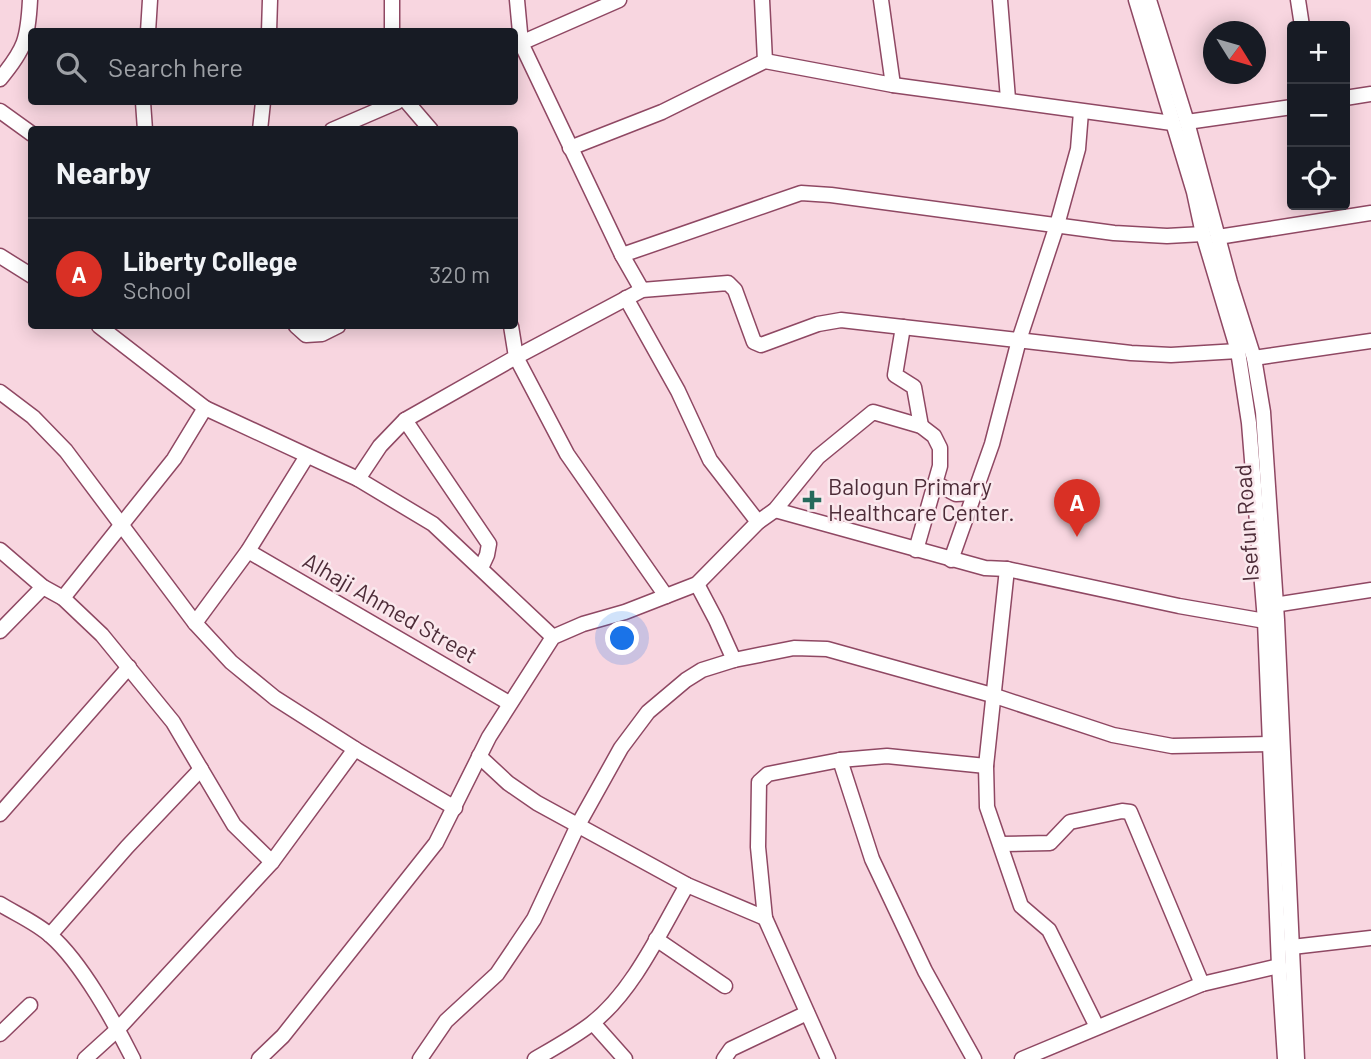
<!DOCTYPE html>
<meta charset="utf-8">
<style>
body{margin:0;font-family:Barlow,sans-serif;background:#242831;color:#f1f3f6}
.controls{position:absolute;right:21px;top:21px;display:grid;overflow:hidden;border-radius:7px;box-shadow:0 4px 18px #0003}
.controls button{width:63px;height:63px;display:grid;place-items:center;padding:0;border:0;border-bottom:2px solid #363941;background:#171b24;color:#f1f3f6;font:35px sans-serif}
.compass{position:absolute;left:1203px;top:21px;width:63px;height:63px;border-radius:50%;background:#171b24;box-shadow:0 4px 18px #0003;rotate:127deg}
.you{position:absolute;left:623px;top:639px;width:24px;height:24px;margin:-18px;border:5px solid #fff;border-radius:50%;background:#1a73e8;box-shadow:0 0 0 10px #1a73e833}
.badge{display:grid;place-items:center;width:46px;height:46px;border-radius:50%;background:#d93025;color:#fff;font-size:23px;font-weight:700}
.pin{position:absolute;translate:-50% -58px;filter:drop-shadow(0 2px 4px #0008)}
.pin::after{content:'';position:absolute;top:37px;width:24px;height:21px;background:inherit;clip-path:polygon(0 0,100% 0,50% 100%)}
.list{margin:0;padding:0;list-style:none}
h2{display:flex;justify-content:space-between;align-items:center;height:91px;margin:0;padding:0 28px;font-size:30px}
h2 small{font-size:23px;font-weight:400;color:#9ea1a6}
.list li{display:grid;grid-template-columns:46px 1fr auto;gap:21px;align-items:center;box-sizing:border-box;height:112px;padding:0 28px;border-top:2px solid #363941}
.list b{display:block;font-size:26px;white-space:nowrap}
.list p{margin:0;font-size:23px;white-space:nowrap;color:#9ea1a6}
.list em{font-size:23px;font-style:normal;color:#9ea1a6}
.icon{flex:none;width:38px;height:38px;fill:none;stroke:currentColor;stroke-width:2;stroke-linecap:round;stroke-linejoin:round}
.map{position:relative;flex:none;width:1371px;height:1059px;overflow:hidden}
.search{position:absolute;background:#171b24;box-shadow:0 4px 18px #0003;left:28px;top:28px;width:490px;height:77px;display:flex;align-items:center;gap:18px;box-sizing:border-box;padding:0 24px;border-radius:7px;color:#9ea1a6;font-size:26px}
.panel{position:absolute;background:#171b24;box-shadow:0 4px 18px #0003;left:28px;top:126px;width:490px;height:203px;border-radius:7px}
.map>svg:first-child{display:block}
.lines{fill:none;stroke-linecap:round;stroke-linejoin:round}
.minor-casing{stroke:#8f4863;stroke-width:17}
.minor{stroke:#fff;stroke-width:14}
.poi-dot{fill:#25695b;stroke:#fae8ed;stroke-width:2.5}
.labels{text-anchor:middle;stroke-width:5;stroke-linejoin:round;paint-order:stroke}
.poi-label{font-size:23px;fill:#4d2c38;stroke:#fae8ed;text-anchor:start}
.street-label{font-size:23px;fill:#4d2c38;stroke:#fae8ed}
</style>
<div class="map">
<svg width="1371" height="1059" viewBox="0 0 1371 1059">
<rect width="100%" height="100%" fill="#f8d6e0"/>
<g class="lines">
<!-- minor casing -->
<g class="minor-casing">
<g id="minor">
<polyline points="392,0 392,32"/>
<polyline points="517,0 521,43 622,255 642,290"/>
<polyline points="762,0 765,61"/>
<polyline points="881,0 893,85"/>
<polyline points="1000,0 1008,99"/>
<polyline points="1136,0 1194,192 1203,234 1238,351 1249,423 1265,621 1279,966 1285,1059"/>
<polyline points="1149,0 1187,122 1230,282 1254,358 1263,412 1277,620 1297,1059"/>
<polyline points="1298,0 1302,26"/>
<polyline points="148,32 150,0"/>
<polyline points="269,32 270,0"/>
<polyline points="514,46 619,0"/>
<path d="M0 79C25 49 28 39 30 0"/>
<polyline points="1345,98 1371,94"/>
<polyline points="143,102 145,130"/>
<polyline points="407,102 431,130"/>
<polyline points="0,111 32,134"/>
<polyline points="1187,122 1292,107"/>
<polyline points="260,130 263,102"/>
<polyline points="332,130 397,102"/>
<polyline points="570,148 662,112 765,61 893,85 1172,123"/>
<polyline points="1218,237 1371,213"/>
<polyline points="622,255 801,193 831,195 1114,233 1167,236 1203,234"/>
<polyline points="0,256 32,276"/>
<polyline points="626,298 678,391 710,460 758,522"/>
<polyline points="99,326 205,408"/>
<polyline points="296,326 306,335 322,334 338,326"/>
<polyline points="511,326 516,357 405,420 380,446 358,479 433,524 553,637"/>
<polyline points="903,327 895,375 914,387 921,426"/>
<polyline points="1254,358 1371,341"/>
<polyline points="0,392 33,417 66,451 195,623 231,662 275,698 355,749 455,808"/>
<polyline points="405,420 489,544 487,555 481,568"/>
<polyline points="935,483 956,494 974,493"/>
<polyline points="775,510 985,568 1007,569 1179,606 1265,621"/>
<polyline points="0,550 43,587 63,598 102,635 173,722 234,825 272,862"/>
<polyline points="248,551 509,703"/>
<polyline points="951,560 992,444 1019,340 1057,225 1078,149 1081,112"/>
<polyline points="1007,569 986,766 987,807 1021,906 1049,930 1097,1027"/>
<polyline points="697,584 716,620 734,660"/>
<polyline points="666,596 567,454 516,357 642,290 728,283 735,290 754,342 761,345 818,324 841,320 1131,353 1171,355 1238,351"/>
<polyline points="63,598 174,459 205,408 358,479"/>
<polyline points="1268,606 1371,590"/>
<polyline points="195,623 248,551 307,456"/>
<polyline points="0,631 43,587"/>
<polyline points="479,756 508,783 537,803 687,885 765,918"/>
<polyline points="840,760 872,859 925,971 974,1059"/>
<polyline points="0,814 129,667"/>
<polyline points="1001,844 1050,843 1070,822 1122,811 1130,812 1202,984"/>
<path d="M0 904C16 914 37 923 51 936 81 962 115 1023 133 1059"/>
<polyline points="50,935 127,847 201,769"/>
<polyline points="656,939 725,986"/>
<polyline points="1292,947 1371,938"/>
<polyline points="593,1023 625,1059"/>
<polyline points="0,1034 30,1005"/>
<polyline points="85,1059 118,1029 272,862 355,749"/>
<polyline points="259,1059 283,1036 436,843 489,737 553,637 583,624 625,612 697,584 758,522 775,510 818,457 873,412 921,426 934,436 940,448 940,466 916,550"/>
<polyline points="420,1059 446,1021 497,974 534,919 578,825 621,748 648,712 686,680 702,670 734,660 794,648 827,649 992,695 1113,735 1172,746 1270,744"/>
<path d="M535 1059C554 1048 574 1037 591 1024 633 992 661 930 687 885"/>
<polyline points="724,1059 731,1049 807,1013"/>
<polyline points="828,1059 765,918 758,847 759,782 768,774 840,760 887,756 986,766"/>
<polyline points="1022,1059 1202,984 1279,966"/>
</g>
</g>
<!-- minor -->
<use href="#minor" class="minor"/>
</g>
<!-- markers -->
<path class="poi-dot" d="M808.5 489.5h7v7h7v7h-7v7h-7v-7h-7v-7h7z"/>
<g class="labels">
<!-- poi labels -->
<g class="poi-label">
<text x="828" y="495">Balogun Primary<tspan x="828" dy="26">Healthcare Center.</tspan></text>
</g>
<!-- street labels -->
<g class="street-label">
<text transform="translate(1247 523) rotate(-94)" y="8">Isefun Road</text>
<text transform="translate(390 608) rotate(30)" y="8">Alhaji Ahmed Street</text>
</g>
</g>
</svg>
<div class="controls">
<button>+</button>
<button>−</button>
<button><svg class="icon" aria-label="locate" viewBox="0 0 24 24"><circle cx="12" cy="12" r="6"/><path d="M12 2v4M12 18v4M2 12h4M18 12h4"/></svg></button>
</div>
<svg class="compass" viewBox="-18 -18 36 36"><path d="M0-13l5 13h-10z" fill="#e53935"/><path d="M0 13l5-13h-10z" fill="#9ea1a6"/></svg>
<div class="you"></div>
<div class="pin badge" style="left:1077px;top:537px">A</div>
<div class="search"><svg class="icon" aria-label="search" viewBox="0 0 24 24"><circle cx="10" cy="10" r="6"/><path d="M15 15l6 6"/></svg>Search here</div>
<section class="panel">
<h2>Nearby<small></small></h2>
<ul class="list">
<li><span class="badge">A</span><div><b>Liberty College</b><p>School</p></div><em>320 m</em></li>
</ul>
</section>
</div>
